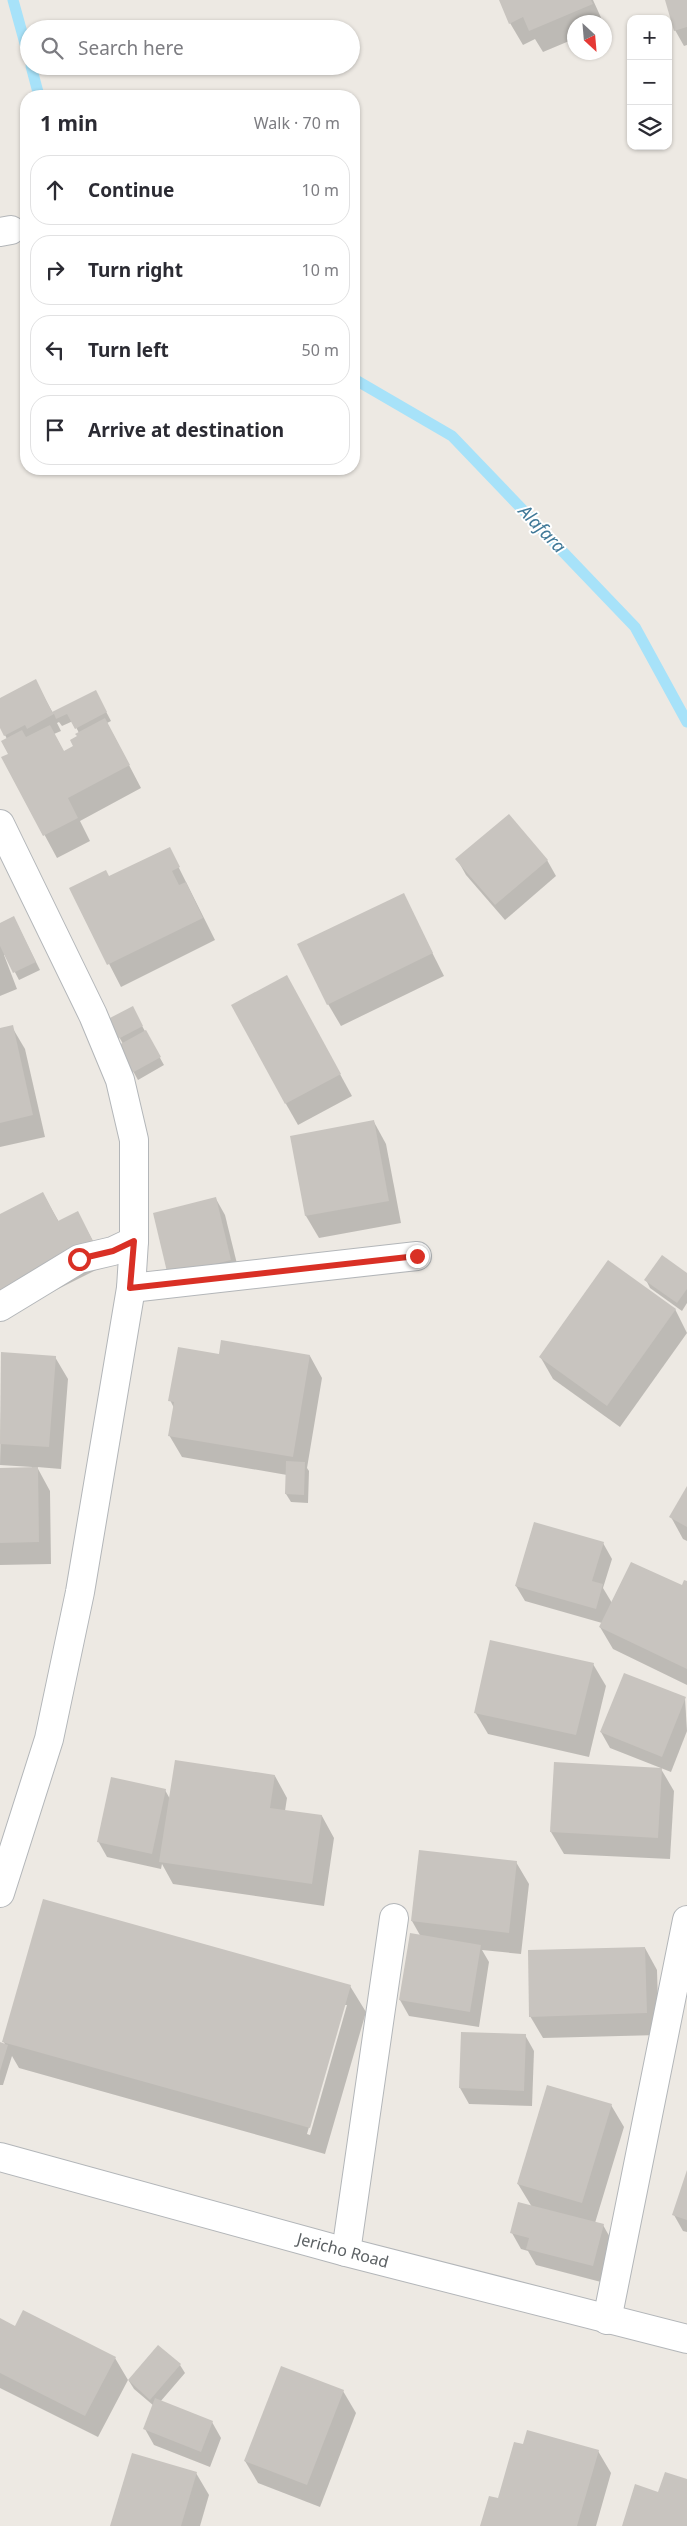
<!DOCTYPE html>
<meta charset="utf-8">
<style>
body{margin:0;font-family:"Noto Sans",sans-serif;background:#f7f7f7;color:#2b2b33}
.controls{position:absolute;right:15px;top:15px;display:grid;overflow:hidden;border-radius:10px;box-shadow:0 1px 4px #0004}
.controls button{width:45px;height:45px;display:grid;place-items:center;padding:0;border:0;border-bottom:1px solid #e1e1e2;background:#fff;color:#2b2b33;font:25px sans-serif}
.compass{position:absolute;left:567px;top:15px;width:45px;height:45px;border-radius:50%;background:#fff;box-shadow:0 1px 4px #0004;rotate:154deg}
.stop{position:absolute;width:15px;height:15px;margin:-11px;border:4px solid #d93025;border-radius:50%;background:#fff}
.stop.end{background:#d93025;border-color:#fff;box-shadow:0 1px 5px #0008}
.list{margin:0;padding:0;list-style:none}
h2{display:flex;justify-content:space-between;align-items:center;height:65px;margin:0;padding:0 20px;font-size:21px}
h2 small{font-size:16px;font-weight:400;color:#7c7c81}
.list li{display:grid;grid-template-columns:32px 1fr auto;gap:15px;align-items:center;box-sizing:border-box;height:70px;margin:0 10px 10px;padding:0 10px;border:1px solid #e1e1e2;border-radius:20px}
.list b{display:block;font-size:19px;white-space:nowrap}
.list em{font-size:16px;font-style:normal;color:#7c7c81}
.icon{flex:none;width:28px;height:28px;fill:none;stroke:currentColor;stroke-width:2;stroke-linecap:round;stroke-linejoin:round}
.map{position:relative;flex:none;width:687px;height:2526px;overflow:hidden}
.search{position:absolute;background:#fff;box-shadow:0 1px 4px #0004;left:20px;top:20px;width:340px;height:55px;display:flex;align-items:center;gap:12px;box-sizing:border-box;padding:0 18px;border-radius:28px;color:#7c7c81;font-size:19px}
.panel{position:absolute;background:#fff;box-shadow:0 1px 4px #0004;left:20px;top:90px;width:340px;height:385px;border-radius:20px}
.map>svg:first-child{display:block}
.shadow{fill:#0003;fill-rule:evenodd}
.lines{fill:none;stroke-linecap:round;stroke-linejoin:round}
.stream{stroke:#a7e2f9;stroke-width:11}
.building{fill:#c8c4bf}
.minor-casing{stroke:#b3b6b9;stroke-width:30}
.minor{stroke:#fff;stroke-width:28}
.route{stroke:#d93025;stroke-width:6}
.labels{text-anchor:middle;stroke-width:4;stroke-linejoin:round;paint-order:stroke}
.street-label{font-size:16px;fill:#5b6063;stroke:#fff}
.water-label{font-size:18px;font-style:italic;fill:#407998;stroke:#fff}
</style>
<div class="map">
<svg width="687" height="2526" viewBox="0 0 687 2526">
<rect width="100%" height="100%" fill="#ede9e3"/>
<!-- shadow -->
<g class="shadow">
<polygon points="502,0 593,0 603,22 574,22 574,39 543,52 535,39 523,45 510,23"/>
<polygon points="666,0 687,0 687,45 684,46 675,30"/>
<path d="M44 697 53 713 100 700 111 721 107 723 141 788 80 821 90 841 57 858 3 758 10 754 7 739 0 725V700ZM73 721 79 733 78 737 75 746 64 752 54 734 61 731 57 723 59 722 62 726Z"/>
<polygon points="169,848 215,940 121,987 70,888 109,878"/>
<polygon points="457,859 547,860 556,876 505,920 466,875"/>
<polygon points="403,895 444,976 341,1026 328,1004"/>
<polygon points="0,925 18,926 40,970 19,980 6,955 4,955 17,989 0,996"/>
<polygon points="299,999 352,1096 298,1125 286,1104"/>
<polygon points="132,1008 164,1065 138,1080 119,1046 123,1044 110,1020"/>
<polygon points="12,1027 25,1049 45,1137 0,1147 0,1030"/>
<polygon points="374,1122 386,1144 401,1223 319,1238 306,1216 292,1137"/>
<polygon points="43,1194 59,1222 77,1212 106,1265 12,1312 0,1290 0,1215"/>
<polygon points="216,1199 225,1215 240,1276 179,1291"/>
<polygon points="687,1274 687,1303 682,1311 650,1288 646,1280"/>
<polygon points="675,1309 687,1333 620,1427 553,1379 541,1358"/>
<polygon points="2,1354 55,1357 68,1379 61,1469 37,1467 50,1491 51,1564 0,1565 0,1469 32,1469 32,1467 0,1465"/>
<polygon points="220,1356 310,1356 322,1378 307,1468 309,1471 308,1503 291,1502 286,1494 287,1475 182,1457 169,1435 174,1408 170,1400"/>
<polygon points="687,1488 687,1541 683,1539 671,1517"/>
<polygon points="603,1543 612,1559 603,1588 612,1603 682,1587 687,1582 687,1685 613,1649 600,1627 602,1623 525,1601 516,1586"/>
<polygon points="593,1664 606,1686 589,1757 488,1734 475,1712"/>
<polygon points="685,1698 687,1731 671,1772 610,1748 601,1732"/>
<polygon points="661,1769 674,1791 670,1859 564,1854 551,1832"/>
<polygon points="275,1776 287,1798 285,1811 322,1816 334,1838 324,1906 173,1884 162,1864 161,1869 107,1857 98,1841 165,1790 170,1799"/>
<polygon points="516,1862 529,1884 521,1954 482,1950 489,1962 479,2027 409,2016 400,2000 421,1937 412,1921"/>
<polygon points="645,1948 657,1970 659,2035 543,2038 530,2016"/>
<path d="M350 1986 366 2012 325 2154 19 2068 12 2056 3 2085H0V2043L5 2045 4 2042ZM344 2005H347L310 2135 307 2134Z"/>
<polygon points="462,2034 525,2035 534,2051 532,2106 469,2104 460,2088"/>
<polygon points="611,2105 624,2127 595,2223 603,2225 612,2241 601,2282 536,2265 528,2251 521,2249 512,2233 532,2207 518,2184"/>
<polygon points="687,2173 687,2232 683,2231 674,2215"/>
<polygon points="0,2320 16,2327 115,2358 128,2380 98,2437 0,2388"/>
<polygon points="180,2365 185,2373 160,2402 212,2422 221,2438 210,2467 154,2445 145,2429 154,2406 134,2389 129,2381"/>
<polygon points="343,2391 356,2413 320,2507 258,2483 245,2461"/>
<polygon points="524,2445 598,2451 611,2473 596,2526 482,2526 498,2500"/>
<polygon points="196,2473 209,2495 200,2526 112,2526"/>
</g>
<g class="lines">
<!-- stream -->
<g class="stream">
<polyline points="13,0 29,58"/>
<polyline points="31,66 39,96"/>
<polyline points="354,379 452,436 635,627 687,722"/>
</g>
</g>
<!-- building -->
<g class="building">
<polygon points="499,0 591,0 593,4 529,31 523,17 509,24"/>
<polygon points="665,0 687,0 687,27 674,31"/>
<polygon points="36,679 52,712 96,690 107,712 75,729 67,714 56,719 54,714 27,729 25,725 4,736 0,728 0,698"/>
<polygon points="105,718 130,765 68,798 78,818 43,836 1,757 8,754 1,741 22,730 26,737 50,725 64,751 73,746 70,740 77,736 75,734"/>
<polygon points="509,814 548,860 495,905 455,859"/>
<polygon points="170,847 180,867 172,871 179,885 186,882 203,918 107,965 69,888 106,870 109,876"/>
<polygon points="404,893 433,953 327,1005 297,944"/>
<polygon points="14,916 36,962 13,973 0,946 0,923"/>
<polygon points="287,975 341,1074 285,1104 231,1005"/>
<polygon points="133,1006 143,1026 118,1039 108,1019"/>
<polygon points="13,1025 33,1115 0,1123 0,1028"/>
<polygon points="146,1030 161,1057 132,1073 117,1046"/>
<polygon points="374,1120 389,1201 305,1216 290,1136"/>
<polygon points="43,1192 58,1221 78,1211 94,1243 0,1290 0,1214"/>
<polygon points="216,1197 231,1260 168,1276 153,1213"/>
<polygon points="662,1255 687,1273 687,1289 677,1303 644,1280"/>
<polygon points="608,1260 676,1309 607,1406 539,1357"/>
<polygon points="221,1340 310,1355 293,1457 168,1436 174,1402 168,1401 178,1347 219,1354"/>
<polygon points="1,1352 56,1356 49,1447 0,1444"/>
<polygon points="286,1461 305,1462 304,1495 285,1494"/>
<polygon points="38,1467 39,1542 0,1543 0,1468"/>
<polygon points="687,1486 687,1527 669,1517"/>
<polygon points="534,1522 604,1542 592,1581 603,1584 596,1609 515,1586"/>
<polygon points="631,1562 682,1585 684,1580 687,1581 687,1669 599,1627"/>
<polygon points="490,1640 594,1663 576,1735 474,1713"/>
<polygon points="624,1673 686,1697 662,1757 600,1732"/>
<polygon points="175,1760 275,1775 270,1808 322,1815 312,1884 159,1862"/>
<polygon points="554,1762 662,1768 658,1838 550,1832"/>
<polygon points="111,1777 166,1789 152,1854 97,1842"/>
<polygon points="419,1850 517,1861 509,1933 411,1921"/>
<polygon points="43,1899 351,1985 310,2128 2,2042"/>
<polygon points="410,1933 481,1945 470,2012 399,2000"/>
<polygon points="645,1947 647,2013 529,2017 528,1950"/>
<polygon points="461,2032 526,2034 524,2091 459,2088"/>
<polygon points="0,2042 8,2045 0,2071"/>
<polygon points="547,2085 612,2104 582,2203 517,2184"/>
<polygon points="687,2170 687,2220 672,2215"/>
<polygon points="518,2202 604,2224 593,2266 526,2249 529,2238 510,2233"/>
<polygon points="23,2310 116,2357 85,2416 0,2373 0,2318 15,2326"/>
<polygon points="158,2345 181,2364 150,2400 128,2380"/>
<polygon points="281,2366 344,2390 307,2485 244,2461"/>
<polygon points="155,2398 213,2421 201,2452 143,2429"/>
<polygon points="527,2430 599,2450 577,2526 480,2526 489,2496 498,2498 514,2442 523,2444"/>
<polygon points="132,2453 197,2472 181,2526 110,2526"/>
<polygon points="665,2472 687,2479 687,2526 622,2526 635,2484 658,2492"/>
</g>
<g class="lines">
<!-- minor casing -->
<g class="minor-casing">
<g id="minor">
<polyline points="0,232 11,230"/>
<polyline points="0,824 93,1015 120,1080 134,1140 134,1241 131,1288 80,1592 49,1739 0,1893"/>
<polyline points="131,1288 417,1256"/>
<polyline points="0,1307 79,1259 113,1251 134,1241"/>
<polyline points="0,2157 346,2252 687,2339"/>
<polyline points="346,2252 394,1918"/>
<polyline points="607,2320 687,1920"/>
</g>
</g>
<!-- minor -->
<use href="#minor" class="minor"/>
</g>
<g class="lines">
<!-- route -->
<polyline class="route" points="79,1259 113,1251 134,1241 130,1288 417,1256"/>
</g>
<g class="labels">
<!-- street labels -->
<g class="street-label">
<text transform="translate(343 2250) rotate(15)" y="6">Jericho Road</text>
</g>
<!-- water labels -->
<g class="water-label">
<text transform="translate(542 529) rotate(46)" y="6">Alafara</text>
</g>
</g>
</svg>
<div class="controls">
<button>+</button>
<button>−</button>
<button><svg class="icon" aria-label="layers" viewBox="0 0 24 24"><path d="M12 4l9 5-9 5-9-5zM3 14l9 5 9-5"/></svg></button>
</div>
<svg class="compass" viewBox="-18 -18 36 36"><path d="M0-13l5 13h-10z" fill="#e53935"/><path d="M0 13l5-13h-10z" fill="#7c7c81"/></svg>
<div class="stop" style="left:79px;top:1259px"></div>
<div class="stop end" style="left:417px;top:1256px"></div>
<div class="search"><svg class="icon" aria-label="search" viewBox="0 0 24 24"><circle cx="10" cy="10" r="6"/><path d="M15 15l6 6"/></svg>Search here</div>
<section class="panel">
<h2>1 min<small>Walk · 70 m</small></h2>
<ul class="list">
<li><svg class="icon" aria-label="ahead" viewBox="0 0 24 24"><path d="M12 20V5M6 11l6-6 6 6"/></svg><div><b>Continue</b></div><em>10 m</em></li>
<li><svg class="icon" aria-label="right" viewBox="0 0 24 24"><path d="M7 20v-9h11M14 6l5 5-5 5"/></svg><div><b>Turn right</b></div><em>10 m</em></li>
<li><svg class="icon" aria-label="left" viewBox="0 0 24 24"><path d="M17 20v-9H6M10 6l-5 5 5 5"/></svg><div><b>Turn left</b></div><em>50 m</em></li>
<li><svg class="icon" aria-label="arrive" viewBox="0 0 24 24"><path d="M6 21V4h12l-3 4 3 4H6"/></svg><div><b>Arrive at destination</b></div></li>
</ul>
</section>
</div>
